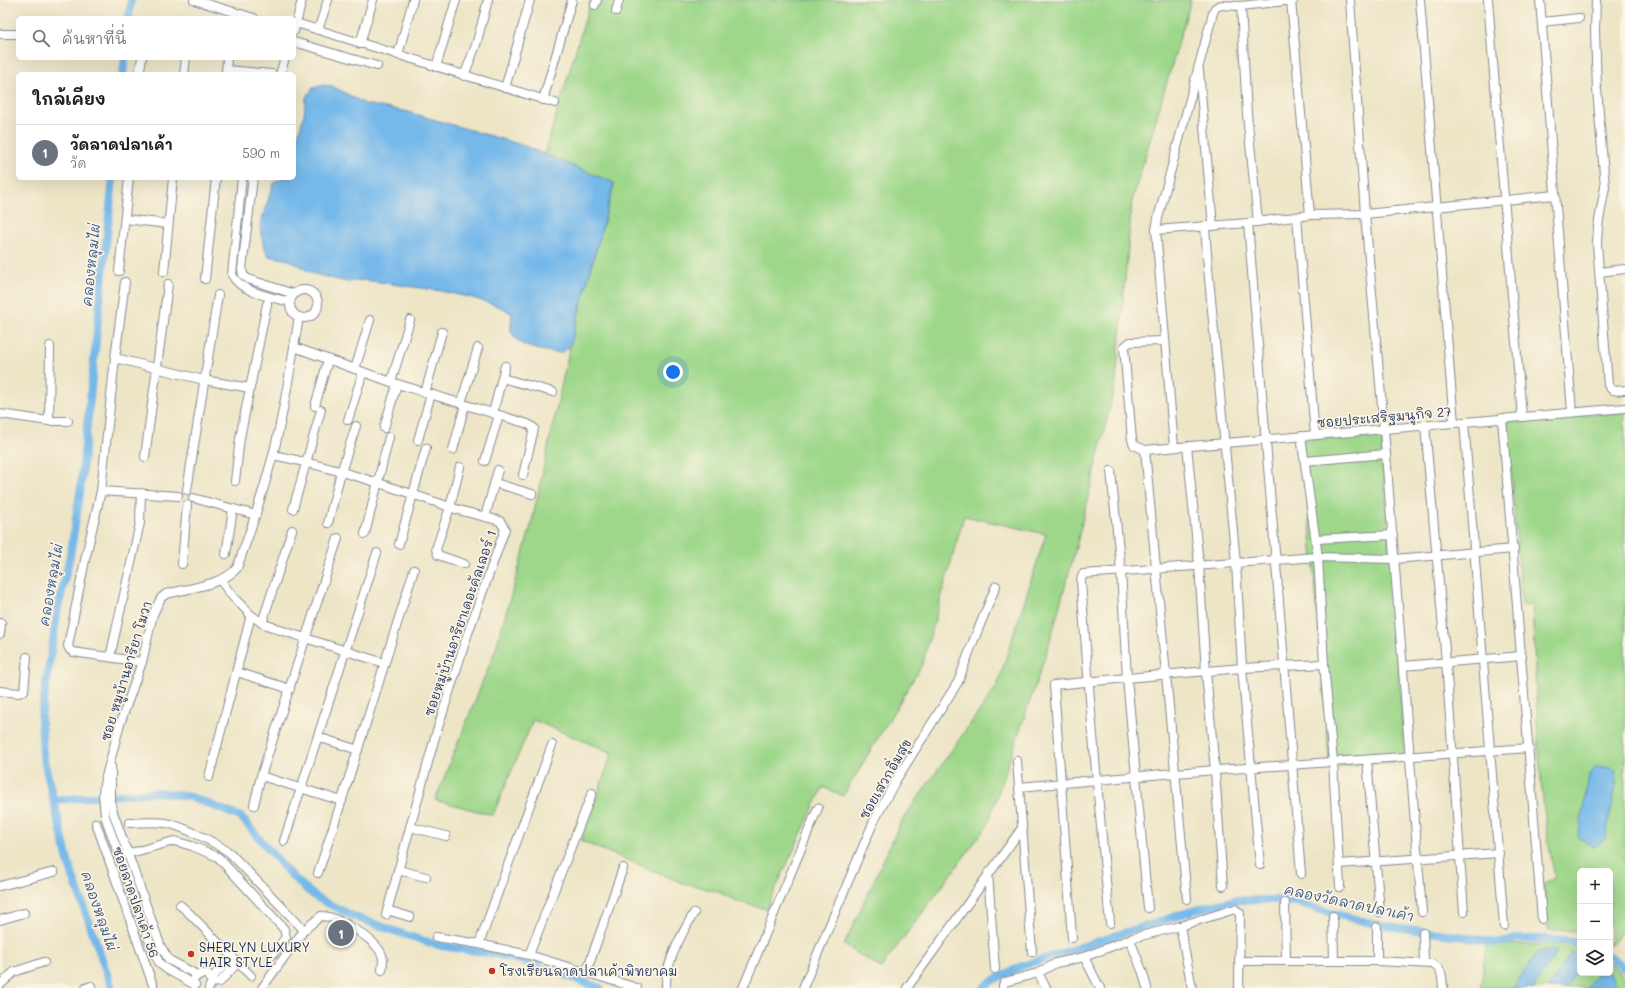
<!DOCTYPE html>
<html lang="th">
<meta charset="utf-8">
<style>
body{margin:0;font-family:Mali,"Playpen Sans Thai",sans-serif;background:#f2f2f2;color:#222}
.controls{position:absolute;right:12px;bottom:12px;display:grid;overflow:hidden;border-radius:6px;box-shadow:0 4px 16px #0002}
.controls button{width:36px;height:36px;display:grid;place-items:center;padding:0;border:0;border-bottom:1px solid #e0e0e0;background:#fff;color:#222;font:20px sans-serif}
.you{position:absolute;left:673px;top:372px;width:14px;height:14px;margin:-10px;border:3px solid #fff;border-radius:50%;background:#1a73e8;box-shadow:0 0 0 6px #1a73e833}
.badge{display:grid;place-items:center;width:26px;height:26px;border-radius:50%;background:#c8321e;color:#fff;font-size:13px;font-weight:700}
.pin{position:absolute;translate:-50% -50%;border:2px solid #fff;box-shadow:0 1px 4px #0006}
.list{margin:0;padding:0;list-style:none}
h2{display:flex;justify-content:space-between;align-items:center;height:52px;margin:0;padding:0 16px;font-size:17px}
h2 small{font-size:13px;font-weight:400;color:#767676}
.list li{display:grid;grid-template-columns:26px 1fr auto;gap:12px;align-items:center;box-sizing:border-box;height:56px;padding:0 16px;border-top:1px solid #e0e0e0}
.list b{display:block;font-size:15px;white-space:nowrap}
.list p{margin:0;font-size:13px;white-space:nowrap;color:#767676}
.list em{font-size:13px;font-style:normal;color:#767676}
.icon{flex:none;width:22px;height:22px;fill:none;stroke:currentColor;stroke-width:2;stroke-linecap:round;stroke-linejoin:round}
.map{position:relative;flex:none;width:1625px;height:988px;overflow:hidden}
.search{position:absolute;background:#fff;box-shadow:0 4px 16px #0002;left:16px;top:16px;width:280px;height:44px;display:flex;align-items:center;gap:10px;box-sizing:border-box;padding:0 14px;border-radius:6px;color:#767676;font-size:15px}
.panel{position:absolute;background:#fff;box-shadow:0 4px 16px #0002;left:16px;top:72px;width:280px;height:108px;border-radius:6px}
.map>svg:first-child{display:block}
.green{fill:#9ed78a;stroke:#5c8374}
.water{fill:#74b8ea;stroke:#4874a4}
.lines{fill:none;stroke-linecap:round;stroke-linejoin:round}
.canal{stroke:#74b8ea;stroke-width:8}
.minor-casing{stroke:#848a92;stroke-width:10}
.minor{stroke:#fff;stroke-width:8}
.poi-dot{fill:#c8321e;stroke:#fcf5e5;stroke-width:1.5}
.labels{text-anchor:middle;stroke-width:3.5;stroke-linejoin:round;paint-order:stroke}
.street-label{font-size:13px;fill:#1b2f5e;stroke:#fcf5e5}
.poi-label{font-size:13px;fill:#1b2f5e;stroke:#fcf5e5;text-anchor:start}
.water-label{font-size:14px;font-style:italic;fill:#365888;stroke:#fcf5e5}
</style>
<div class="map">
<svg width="1625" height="988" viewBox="0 0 1625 988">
<rect width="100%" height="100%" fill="#fcf5e5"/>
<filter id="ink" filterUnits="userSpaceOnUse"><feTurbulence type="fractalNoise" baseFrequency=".025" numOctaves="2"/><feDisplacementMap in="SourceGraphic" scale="8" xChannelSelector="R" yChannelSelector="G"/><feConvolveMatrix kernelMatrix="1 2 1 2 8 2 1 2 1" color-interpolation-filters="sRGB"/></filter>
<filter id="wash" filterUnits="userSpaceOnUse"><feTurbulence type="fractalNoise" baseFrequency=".012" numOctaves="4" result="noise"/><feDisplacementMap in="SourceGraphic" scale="16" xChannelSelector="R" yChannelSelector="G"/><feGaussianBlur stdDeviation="0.9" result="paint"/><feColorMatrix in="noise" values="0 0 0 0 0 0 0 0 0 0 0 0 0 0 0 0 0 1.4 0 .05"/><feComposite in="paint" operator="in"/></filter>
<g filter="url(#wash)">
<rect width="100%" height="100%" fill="#ede5c6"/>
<!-- green -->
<g class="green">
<polygon points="591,0 1191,0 1132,201 1116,382 1076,547 1048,648 987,826 881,968 844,945 901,822 997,686 1046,534 964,516 922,665 843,796 823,787 766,909 738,902 719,892 683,883 581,841 612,753 533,720 493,815 435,800 495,651 531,526 570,346 614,184 544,155"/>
<path d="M1625 412V928L1610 946V871H1580V933L1574 931 1548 930 1544 884 1555 877C1536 788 1537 696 1532 605L1522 606 1507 421Z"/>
<polygon points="1381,432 1405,761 1330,767 1303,440"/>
<polygon points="1572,944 1580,948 1580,973 1610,973 1610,962 1625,978 1625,988 1481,988 1486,945"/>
</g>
<!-- water -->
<g class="water">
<path d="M324 85 332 86 365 104 408 112 522 145 614 183 570 346 561 353C545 351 517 350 511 330 510 326 512 319 512 314L503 308 473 298 441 291 365 280 347 282 314 274 289 260 269 256 264 249 260 225 268 200 274 183 282 178H294V151L304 114 306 97 313 88Z"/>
<polygon points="1596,767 1605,767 1616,770 1616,786 1605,839 1594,847 1578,837 1589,776"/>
<polygon points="1552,949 1557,952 1533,988 1513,988 1538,952"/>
<polygon points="1572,952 1580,956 1580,965 1566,988 1548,988"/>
<polygon points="1610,972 1616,988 1587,988 1597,974"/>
</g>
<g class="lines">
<!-- canal -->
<g class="canal">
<polyline points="129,18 131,0"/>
<polyline points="123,74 125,58"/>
<polyline points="54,800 158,792 191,797 241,817 288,872 305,888 317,898 355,917 406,935 441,946 496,954 527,962 600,988"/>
<polyline points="1610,956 1625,969"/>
<polyline points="112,988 69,865 43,756 41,717 58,608 70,556 80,493 113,178"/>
<polyline points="983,988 990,982 1022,966 1201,908 1237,900 1282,900 1300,903 1320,910 1374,924 1465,937 1494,943 1518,939 1547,939 1580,943"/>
</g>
</g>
</g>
<g filter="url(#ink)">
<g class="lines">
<!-- minor casing -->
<g class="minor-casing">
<g id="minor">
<polyline points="194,0 254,18"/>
<polyline points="1291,0 1310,215"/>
<polyline points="1350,0 1365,214 1384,429 1422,912"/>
<polyline points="1420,0 1454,423"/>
<polyline points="1488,0 1522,417"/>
<polyline points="1540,0 1572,412"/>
<path d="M1596 0 1595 31 1597 89 1605 187 1598 226 1597 244 1608 385C1612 392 1617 391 1625 390"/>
<polyline points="595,5 597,0"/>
<polyline points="1241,6 1247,114 1258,222"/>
<polyline points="616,11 619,0"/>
<polyline points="1542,22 1579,18"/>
<polyline points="296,23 555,103"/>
<polyline points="318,30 328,0"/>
<polyline points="294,31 302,0"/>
<polyline points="0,34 18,34"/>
<polyline points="294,42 377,66"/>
<polyline points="360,44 373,0"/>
<polyline points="398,55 413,0"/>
<polyline points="436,67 456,0"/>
<polyline points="226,70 272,74"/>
<polyline points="1199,71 1213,226"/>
<polyline points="139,74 142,58"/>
<polyline points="184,74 186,58"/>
<polyline points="226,74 227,58"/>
<polyline points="280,74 285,58"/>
<polyline points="464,76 476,45 488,0"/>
<polyline points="505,88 530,0"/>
<polyline points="543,100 572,0"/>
<path d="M242 178 232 275C242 293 271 297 290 302"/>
<polyline points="253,178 242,269 243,275 248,279 294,294"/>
<polyline points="1297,217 1315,435"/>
<polyline points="125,219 168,224"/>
<path d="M1248 223C1267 440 1283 657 1301 874"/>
<polyline points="1205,226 1208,268 1236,563 1242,668 1260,865"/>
<polyline points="1156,230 1248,223 1310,215 1365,214 1555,195"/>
<polyline points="119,271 129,178"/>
<polyline points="164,272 173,178"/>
<polyline points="1599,272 1625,269"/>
<polyline points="205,279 216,178"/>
<polyline points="125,282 115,358 101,491 85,560 68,646 70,650 73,652 142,662"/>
<circle cx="304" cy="304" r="14"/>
<polyline points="1164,341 1130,342 1124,347 1132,440 1134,445 1145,450 1625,408"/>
<polyline points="294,347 391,382 528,424 534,428 533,433 523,475"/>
<polyline points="115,358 204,380 250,388 267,304"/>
<polyline points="355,369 370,320"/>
<polyline points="502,378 553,392"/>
<polyline points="391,382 410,320"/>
<polyline points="425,393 442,332"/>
<polyline points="461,403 478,348"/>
<polyline points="315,406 328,360"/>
<polyline points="493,413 505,366"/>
<polyline points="0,414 49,421 68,421"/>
<polyline points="1502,418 1542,919"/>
<polyline points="348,420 363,372"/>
<polyline points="49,421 50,346"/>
<polyline points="1464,422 1504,926"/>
<polyline points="1425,425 1446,662 1464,912"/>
<polyline points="384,428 397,384"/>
<polyline points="1301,436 1318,557 1324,664 1333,762 1340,887"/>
<polyline points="418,440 431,394"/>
<polyline points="1187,446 1199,565 1206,672 1215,771 1223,886"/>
<polyline points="1174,447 1156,230 1158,218 1213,13 1215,8 1221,5 1241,6 1294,0"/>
<polyline points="453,450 465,405"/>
<polyline points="1145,450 1187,899"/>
<path d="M273 455C333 467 392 487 450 507 466 513 484 516 500 521L505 529 468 633 435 737 386 915"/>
<polyline points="145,457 168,284"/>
<polyline points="485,461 499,415"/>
<polyline points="1305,461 1386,454"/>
<polyline points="460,467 450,507 436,549 438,555 464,564"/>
<polyline points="1111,471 1121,570 1127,678 1148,908"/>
<polyline points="235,481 240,438 250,388"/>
<polyline points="495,483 532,494"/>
<polyline points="187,490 218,295"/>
<polyline points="101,491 178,496"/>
<polyline points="193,498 256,515"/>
<polyline points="293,509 321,410"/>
<polyline points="485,517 498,470"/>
<polyline points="328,523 341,472 356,426"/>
<polyline points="365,534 389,437"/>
<polyline points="1316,539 1393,535"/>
<polyline points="399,544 426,448"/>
<polyline points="226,554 233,509"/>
<polyline points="182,564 187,505"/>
<polyline points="221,581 233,597 251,615 262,623 280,630 384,663"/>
<polyline points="262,623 292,530"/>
<polyline points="0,634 1,623"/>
<polyline points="110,657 140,523 141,493"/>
<polyline points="1403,666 1522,656"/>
<polyline points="237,672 290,689"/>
<polyline points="0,691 18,693 24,691 27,657"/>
<polyline points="318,737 358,750"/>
<polyline points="1367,760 1380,912"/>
<polyline points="1017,761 1019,787"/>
<polyline points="111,767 111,800 113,812 161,947 169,960 197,975"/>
<polyline points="261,776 342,801"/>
<polyline points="209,777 251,615"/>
<polyline points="254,805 261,776 338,538"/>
<polyline points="96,823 154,988"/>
<path d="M129 823C141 823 154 821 166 823 183 826 216 843 230 853L304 930"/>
<polyline points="410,827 446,836"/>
<polyline points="284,841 377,553"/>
<polyline points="127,854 174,841 192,846 218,857 284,929 286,937 271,956"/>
<polyline points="1339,864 1499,853"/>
<polyline points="398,870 426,877"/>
<path d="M318 873C352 772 382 670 414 570"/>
<polyline points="988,873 995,969"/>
<polyline points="0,886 54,872"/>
<polyline points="1285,903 1286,961"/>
<polyline points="180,905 190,914 251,976"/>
<polyline points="387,910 410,917"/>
<polyline points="1333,916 1334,960"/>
<polyline points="0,920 24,913"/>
<path d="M1110 923C1099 809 1089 695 1081 581L1082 576 1083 574 1318 557 1394 559 1514 549"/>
<polyline points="1180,926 1192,988"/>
<polyline points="1377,927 1377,961"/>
<polyline points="1423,933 1424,963"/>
<polyline points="436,937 479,944 529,955 637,988"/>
<polyline points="1072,938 1054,685 1127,678 1242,668 1324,664"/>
<polyline points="1130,940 1143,973 1147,988"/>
<polyline points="479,944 552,745"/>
<polyline points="1032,952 1019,787 1175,773 1529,748"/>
<polyline points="529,955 592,793"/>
<polyline points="1084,957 1100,988"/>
<path d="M1239 961H1377L1432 964C1443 969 1442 977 1443 988"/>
<polyline points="586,973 623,868"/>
<polyline points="1038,973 1046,988"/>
<polyline points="195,978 200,974 208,974 212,981 209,988"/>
<polyline points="211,979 232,956"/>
<polyline points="211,983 220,982 238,962"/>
<polyline points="0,985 14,972 44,962"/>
<path d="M195 985 168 970 160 964 153 951 105 816 103 794 104 784 120 724 142 662 153 614 161 598 166 594C186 589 225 584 237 568 251 530 263 493 273 455 285 409 291 363 299 317"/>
<polyline points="86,988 91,986"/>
<path d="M262 988 304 930 321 916C338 916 371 937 380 951 384 957 383 963 382 970"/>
<path d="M666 988C664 965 682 933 694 913"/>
<polyline points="743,988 818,808"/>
<polyline points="803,988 873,823 896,780 958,682 973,642 996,586"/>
<polyline points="907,988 1022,828"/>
<polyline points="1003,988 1003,985 1005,982 1038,973 1056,963 1084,957 1133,938 1180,926 1235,909 1240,913 1239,988"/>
</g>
</g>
<!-- minor -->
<use href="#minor" class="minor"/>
</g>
</g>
<!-- markers -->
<g class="poi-dot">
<circle cx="191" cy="954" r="4"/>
<circle cx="492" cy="971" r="4"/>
</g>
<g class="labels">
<!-- street labels -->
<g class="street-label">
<text transform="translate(1384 417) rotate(-5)" y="5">ซอยประเสริฐมนูกิจ 27</text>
<text transform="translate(460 623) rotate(-71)" y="5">ซอยหมู่บ้านอารียาเดอะคัลเลอร์ 1</text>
<text transform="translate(126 671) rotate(-73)" y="5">ซอย หมูบ้านอารียา โมวา</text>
<text transform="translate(885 779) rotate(-60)" y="5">ซอยเสวกอิ่มสุข</text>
<text transform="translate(136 902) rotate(71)" y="5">ซอยลาดปลาเค้า 56</text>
</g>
<!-- poi labels -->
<g class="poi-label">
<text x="199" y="952">SHERLYN LUXURY<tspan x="199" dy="15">HAIR STYLE</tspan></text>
<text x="500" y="976">โรงเรียนลาดปลาเค้าพิทยาคม</text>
</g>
<!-- water labels -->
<g class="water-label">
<text transform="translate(91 265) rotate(-84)" y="5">คลองหลุมไผ่</text>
<text transform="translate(51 585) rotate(-80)" y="5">คลองหลุมไผ่</text>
<text transform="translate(1349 903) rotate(12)" y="5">คลองวัดลาดปลาเค้า</text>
<text transform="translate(99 911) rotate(71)" y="5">คลองหลุมไผ่</text>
</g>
</g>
</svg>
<div class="controls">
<button>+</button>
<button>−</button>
<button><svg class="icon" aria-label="layers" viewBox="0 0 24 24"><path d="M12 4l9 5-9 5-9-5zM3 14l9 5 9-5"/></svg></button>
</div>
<div class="you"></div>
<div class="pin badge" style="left:341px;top:933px;background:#6b7280">1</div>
<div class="search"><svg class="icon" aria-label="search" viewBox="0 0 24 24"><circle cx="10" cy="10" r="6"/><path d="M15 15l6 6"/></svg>ค้นหาที่นี่</div>
<section class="panel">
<h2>ใกล้เคียง<small></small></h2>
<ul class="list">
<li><span class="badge" style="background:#6b7280">1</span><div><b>วัดลาดปลาเค้า</b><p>วัด</p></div><em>590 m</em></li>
</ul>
</section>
</div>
